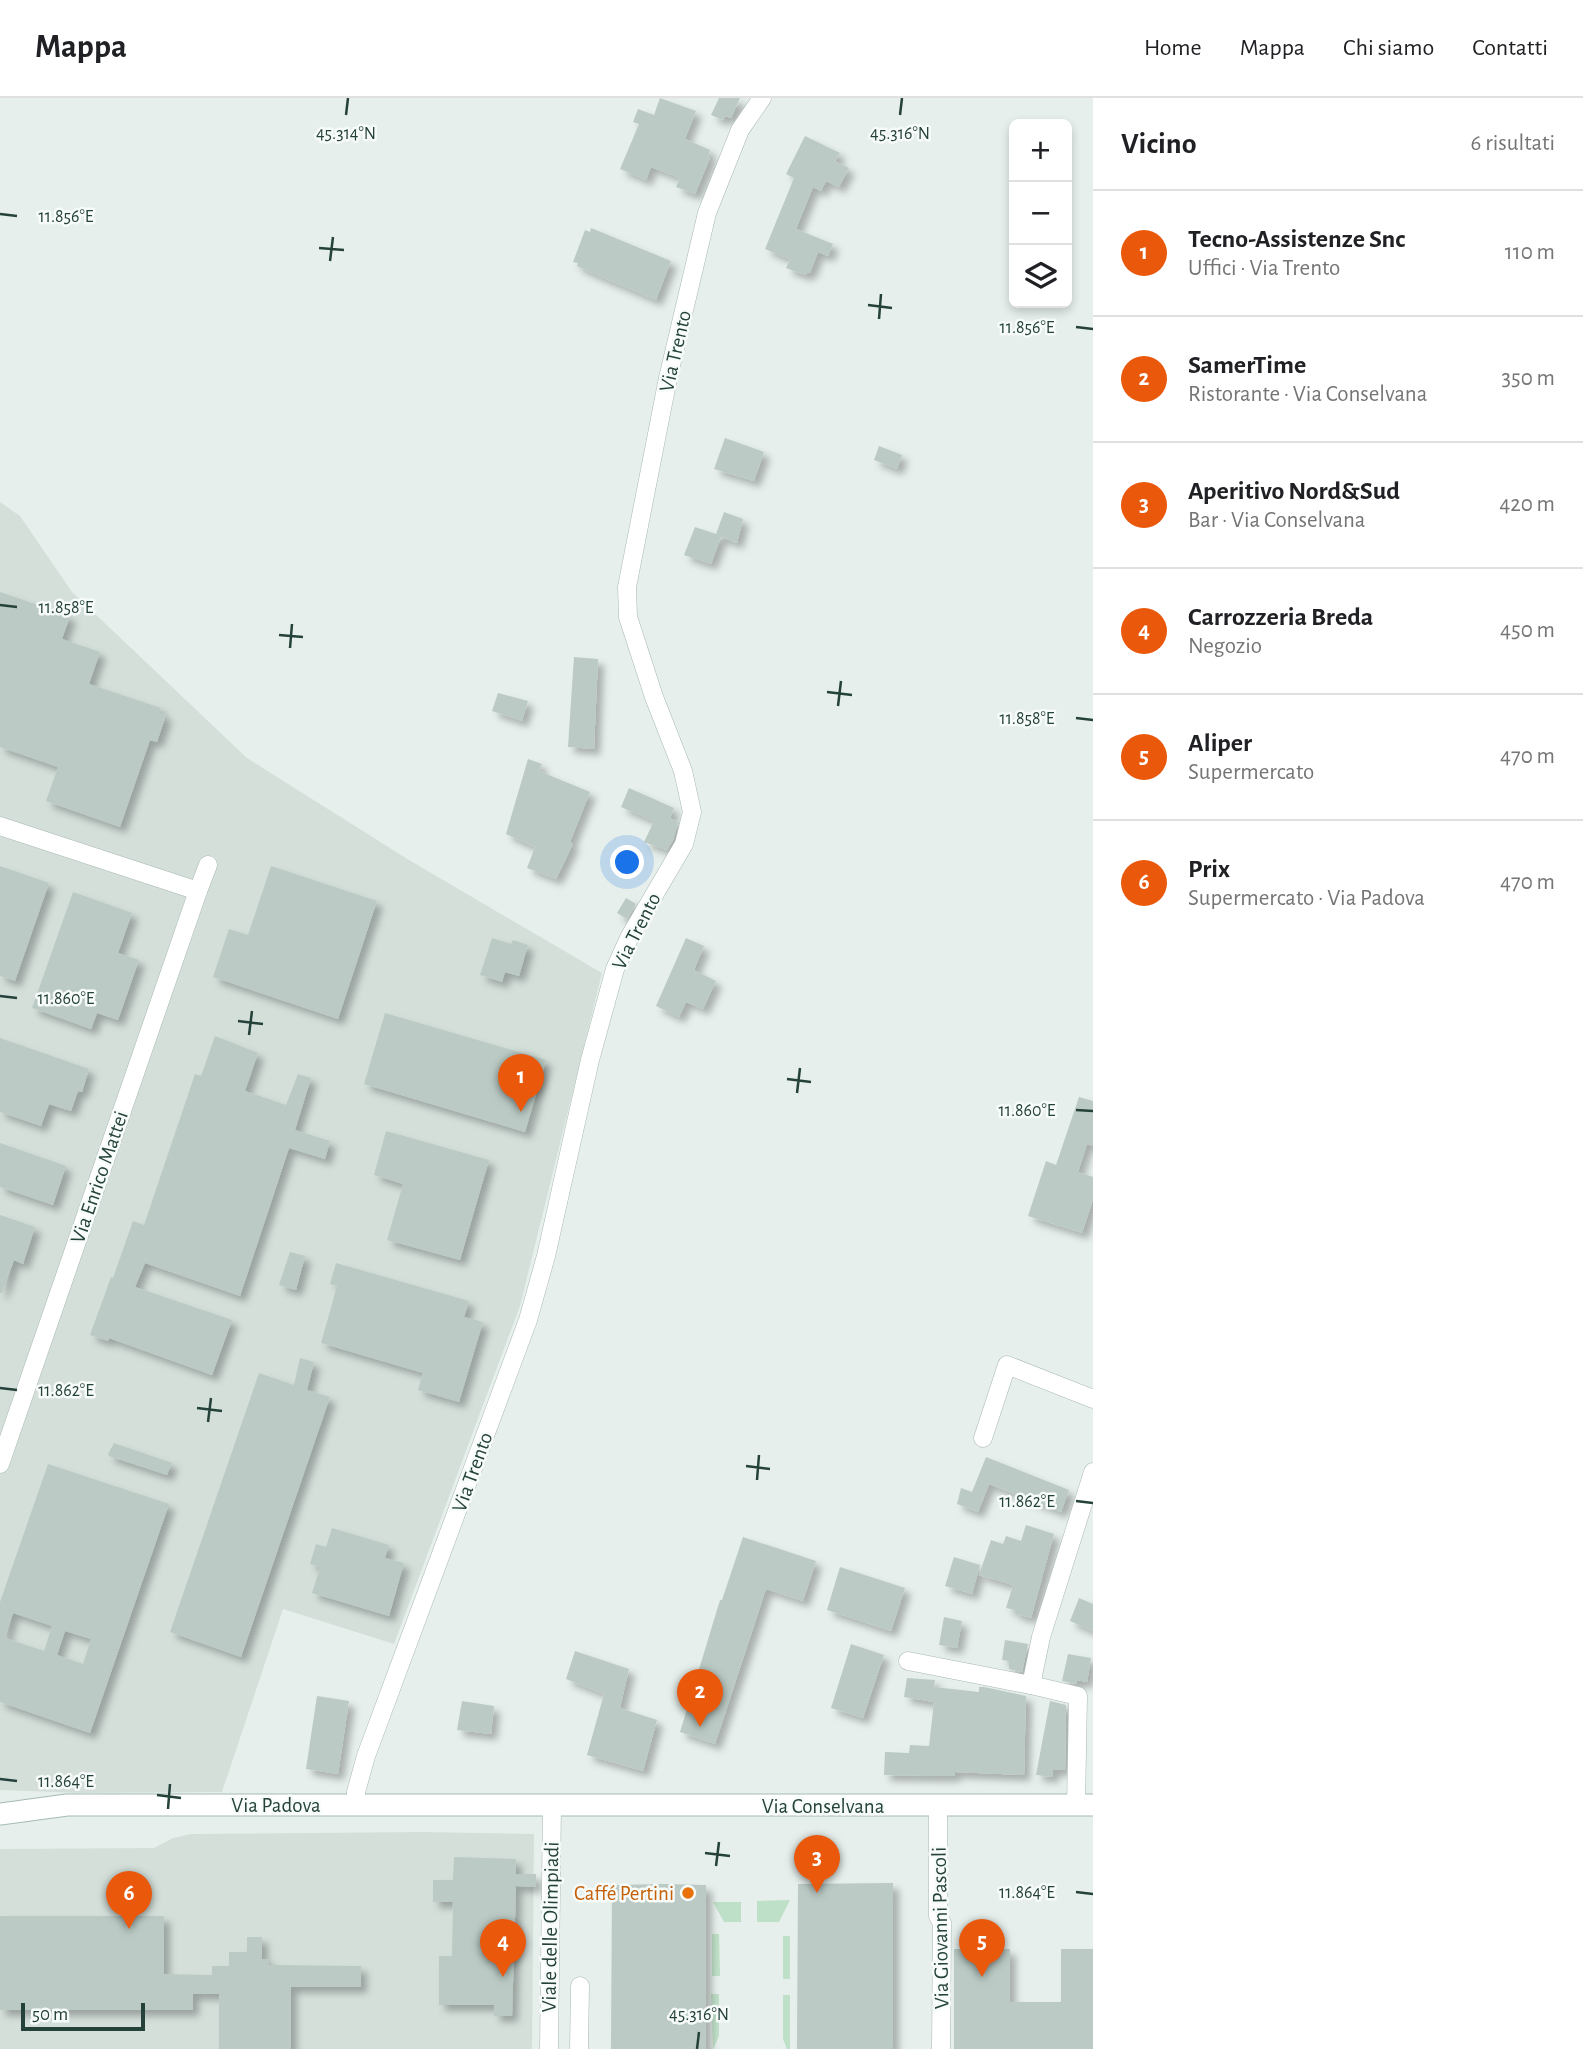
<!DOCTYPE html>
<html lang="it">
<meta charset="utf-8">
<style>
body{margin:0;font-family:"Alegreya Sans",sans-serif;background:#f2f2f2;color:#202124}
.controls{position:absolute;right:21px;top:21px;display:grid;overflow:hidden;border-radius:10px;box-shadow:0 4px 10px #0003}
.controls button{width:63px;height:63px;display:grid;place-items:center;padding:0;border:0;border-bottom:2px solid #e0e0e0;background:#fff;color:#202124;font:35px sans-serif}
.scale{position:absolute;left:21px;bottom:18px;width:124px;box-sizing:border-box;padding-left:7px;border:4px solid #24423a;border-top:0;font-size:19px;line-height:24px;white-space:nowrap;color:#24423a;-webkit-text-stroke:5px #f7fbf9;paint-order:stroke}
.you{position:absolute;left:628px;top:765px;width:24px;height:24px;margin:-18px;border:5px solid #fff;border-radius:50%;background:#1a73e8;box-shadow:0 0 0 10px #1a73e833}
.badge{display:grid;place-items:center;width:46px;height:46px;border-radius:50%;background:#ea580c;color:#fff;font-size:23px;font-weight:700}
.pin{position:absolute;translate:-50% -58px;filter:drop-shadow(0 2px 4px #0008)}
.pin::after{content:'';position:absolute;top:37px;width:24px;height:21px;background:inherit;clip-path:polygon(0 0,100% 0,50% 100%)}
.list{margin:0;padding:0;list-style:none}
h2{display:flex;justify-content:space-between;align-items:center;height:91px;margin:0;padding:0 28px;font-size:30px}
h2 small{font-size:23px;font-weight:400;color:#757577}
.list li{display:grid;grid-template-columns:46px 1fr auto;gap:21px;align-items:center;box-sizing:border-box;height:126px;padding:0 28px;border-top:2px solid #e0e0e0}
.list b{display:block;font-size:26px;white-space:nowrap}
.list p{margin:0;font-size:23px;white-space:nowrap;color:#757577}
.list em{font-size:23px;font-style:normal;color:#757577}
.icon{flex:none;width:38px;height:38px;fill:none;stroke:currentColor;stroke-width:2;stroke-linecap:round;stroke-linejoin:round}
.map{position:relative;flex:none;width:1093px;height:1951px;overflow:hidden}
header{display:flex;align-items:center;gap:42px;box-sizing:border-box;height:98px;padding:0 35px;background:#fff;border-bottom:2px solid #e0e0e0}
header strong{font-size:33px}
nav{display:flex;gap:38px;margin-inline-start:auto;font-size:24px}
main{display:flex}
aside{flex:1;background:#fff}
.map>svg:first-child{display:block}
.built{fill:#d4dfda}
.green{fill:#bfe0c8}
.building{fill:#bbcac4;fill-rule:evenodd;filter:url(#shadow)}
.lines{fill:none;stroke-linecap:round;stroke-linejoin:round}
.minor-casing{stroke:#a8b8b2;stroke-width:19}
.secondary-casing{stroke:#a4bbb3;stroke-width:23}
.minor{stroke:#fff;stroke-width:18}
.secondary{stroke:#fff;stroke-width:21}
.ticks{fill:none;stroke:#24423a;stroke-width:2.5}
.food-dot{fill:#e8710a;stroke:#f7fbf9;stroke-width:2.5}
.labels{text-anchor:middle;stroke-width:5;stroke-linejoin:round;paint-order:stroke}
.street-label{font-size:21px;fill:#24423a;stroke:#f7fbf9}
.food-label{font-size:21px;fill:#c56008;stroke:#f7fbf9;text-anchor:end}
.ticks-label{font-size:18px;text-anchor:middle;fill:#24423a;stroke:#f7fbf9;stroke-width:5;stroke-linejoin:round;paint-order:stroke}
</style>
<header>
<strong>Mappa</strong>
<nav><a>Home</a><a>Mappa</a><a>Chi siamo</a><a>Contatti</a></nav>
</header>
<main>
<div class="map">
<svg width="1093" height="1951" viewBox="0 0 1093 1951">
<defs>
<filter id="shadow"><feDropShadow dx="6" dy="6" stdDeviation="3.5" flood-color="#0004"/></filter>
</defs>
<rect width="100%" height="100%" fill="#e6efeb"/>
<!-- built -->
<g class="built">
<polygon points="0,404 20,418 72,494 247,660 409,762 602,875 520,1208 394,1546 283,1511 222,1694 81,1695 0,1692"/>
<polygon points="422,1734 534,1736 532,1951 0,1951 0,1751 154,1750 173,1740 191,1736"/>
</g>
<!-- green -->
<g class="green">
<polygon points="790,1802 779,1824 757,1824 757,1803"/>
<polygon points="713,1804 741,1804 741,1824 724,1824"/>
<polygon points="712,1836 719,1836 720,1878 712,1878"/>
<rect x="783" y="1838" width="7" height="43"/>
<polygon points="711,1896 719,1896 719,1938 713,1951"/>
<polygon points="783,1897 790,1897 790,1951 787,1951 783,1941"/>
</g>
<!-- building -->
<g class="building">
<polygon points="660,0 696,13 685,41 710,52 708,59 710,60 695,96 676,89 680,80 651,69 646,82 620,71 639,26 633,24 638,11 654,17"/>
<polygon points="719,0 740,0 731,20 725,18 723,22 711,17"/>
<polygon points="805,38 840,55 835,63 849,70 839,89 826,83 821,93 813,89 796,131 833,146 828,158 818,154 810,175 807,174 806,177 786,170 790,161 765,151 794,80 786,76"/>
<polygon points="591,130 671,163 656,202 604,180 577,168 578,165 573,164 585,132 590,134"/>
<polygon points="725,340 764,354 754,383 714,371"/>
<polygon points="879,348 902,357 897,371 874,362"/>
<polygon points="724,414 743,421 737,445 721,439 711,466 684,457 695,429 716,436"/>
<polygon points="0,494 70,518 62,541 100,554 89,586 161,610 159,615 166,617 157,644 150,642 120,729 46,703 58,669 0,649"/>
<polygon points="574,559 598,561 594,651 568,649"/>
<polygon points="498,595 528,603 522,623 492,613"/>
<polygon points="528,661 542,666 539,673 590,694 570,744 573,746 556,781 527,770 535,749 506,736"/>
<polygon points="629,690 674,710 670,720 678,724 673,742 667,752 644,744 654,723 621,709"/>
<polygon points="0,768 49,785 15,883 0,878"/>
<polygon points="271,768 377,803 338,921 213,879 229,831 248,837"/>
<polygon points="73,794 132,815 118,855 139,862 118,922 97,915 91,931 32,910"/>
<polygon points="626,800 636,806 627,821 617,815"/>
<polygon points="492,840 511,846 513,842 528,847 519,878 505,874 502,884 480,877"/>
<polygon points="686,840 704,848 694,872 716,883 703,911 686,904 679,919 656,908"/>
<polygon points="385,915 546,962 525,1034 364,986"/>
<polygon points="215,938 258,955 245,993 286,1007 298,976 311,980 295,1032 330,1043 325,1061 289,1050 240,1198 145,1165 135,1189 232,1222 212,1277 109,1240 108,1243 90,1237 111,1179 113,1180 133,1123 144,1127 195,976 201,978"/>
<polygon points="0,940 89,971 82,994 78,993 71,1013 49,1006 41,1028 0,1014"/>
<polygon points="1079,999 1093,1003 1093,1048 1087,1046 1078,1074 1093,1079 1093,1102 1082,1135 1028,1118 1046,1063 1056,1067"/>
<polygon points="386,1033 489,1062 460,1162 387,1142 403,1086 374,1077"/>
<polygon points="0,1045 66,1068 53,1107 0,1089"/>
<polygon points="0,1117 35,1129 23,1166 14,1162 2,1195 0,1195"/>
<polygon points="290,1154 305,1158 296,1192 279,1187"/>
<polygon points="336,1165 469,1203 464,1219 483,1224 459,1304 418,1292 423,1275 321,1245 337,1188 330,1186"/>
<polygon points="300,1260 314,1264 307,1292 330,1299 241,1559 170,1534 259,1275 294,1287"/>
<polygon points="114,1345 172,1365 167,1377 109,1358 108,1356"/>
<polygon points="986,1359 1069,1392 1061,1414 989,1386 978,1414 957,1406 961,1390 972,1394"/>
<path d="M48 1366 169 1406 90 1635 0 1604V1504ZM13 1515 52 1528 44 1553 5 1540ZM65 1533 91 1541 83 1566 57 1557Z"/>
<polygon points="1026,1427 1054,1436 1031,1520 1014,1515 1015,1512 1006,1510 1013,1487 979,1477 991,1442 1003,1446 1006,1438 1021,1443"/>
<polygon points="332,1430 389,1447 385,1460 404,1465 389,1518 312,1495 320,1469 310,1466 316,1446 326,1449"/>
<polygon points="743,1439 816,1463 803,1503 766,1491 715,1646 680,1634 720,1502 722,1502"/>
<polygon points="954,1459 980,1467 972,1496 945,1488"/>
<polygon points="840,1469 905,1490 891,1533 827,1512"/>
<polygon points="1079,1500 1093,1506 1093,1533 1070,1523"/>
<polygon points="944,1519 962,1523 957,1550 939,1547"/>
<polygon points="1005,1542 1028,1546 1022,1574 1009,1571 1009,1563 1002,1562"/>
<polygon points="851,1546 884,1557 863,1620 831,1610"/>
<polygon points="575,1553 629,1571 620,1610 657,1622 643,1673 587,1657 604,1596 566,1581"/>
<polygon points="1068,1556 1091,1560 1087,1584 1077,1582 1077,1586 1062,1583"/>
<polygon points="907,1580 935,1582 934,1589 979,1594 979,1589 984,1589 1026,1598 1024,1677 955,1674 954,1678 884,1677 885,1654 909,1655 910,1647 929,1648 934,1604 904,1599"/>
<polygon points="317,1598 349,1603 338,1676 306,1671"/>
<polygon points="462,1603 494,1608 491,1636 457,1632"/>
<polygon points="1050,1603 1066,1607 1065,1672 1053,1672 1053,1679 1036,1677"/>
<polygon points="454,1759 516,1761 516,1776 536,1776 536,1789 516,1788 512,1918 494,1918 494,1907 439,1907 439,1858 452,1858 453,1804 433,1804 433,1782 453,1782"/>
<polygon points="893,1785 893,1951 797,1951 798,1786"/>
<polygon points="665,1786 706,1787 706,1951 611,1951 612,1787"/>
<polygon points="0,1818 164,1818 164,1876 212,1877 212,1868 229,1868 229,1854 247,1854 247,1839 262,1839 262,1861 269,1861 269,1867 361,1868 361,1889 291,1889 291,1951 219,1951 219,1896 193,1896 193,1912 0,1912"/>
<polygon points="954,1851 1010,1851 1010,1904 1061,1904 1061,1851 1093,1851 1093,1951 954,1951"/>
</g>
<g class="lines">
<!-- minor casing -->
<g class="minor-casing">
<g id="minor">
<polyline points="0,728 198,793 0,1366"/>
<polyline points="198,793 208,767"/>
<polyline points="983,1340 1007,1267 1093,1301"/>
<polyline points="908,1563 1031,1587"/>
<polyline points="356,1707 356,1694 366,1658 528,1222 546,1158 590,962 615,871 630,838 684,746 692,714 683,673 654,599 628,519 627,489 668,280 707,115 740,32 762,0"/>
<polyline points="938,1708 938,1818 942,1825 941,1951"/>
<polyline points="1076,1708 1078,1598 1031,1587 1041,1539 1093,1374"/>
<polyline points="549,1951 552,1706"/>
<polyline points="579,1951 580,1888"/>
</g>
</g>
<!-- secondary casing -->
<g class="secondary-casing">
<polyline id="secondary" points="0,1716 67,1707 1093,1707"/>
</g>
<!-- minor -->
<use href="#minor" class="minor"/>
<!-- secondary -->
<use href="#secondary" class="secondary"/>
</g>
<!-- ticks -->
<path class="ticks" d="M346 17 348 0M900 17 902 0M0 116 17 118M319 150 344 152M330 163 333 139M868 207 892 210M879 221 881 196M1076 229 1093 231M0 507 17 509M279 537 303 539M290 550 292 526M827 594 852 597M838 608 841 583M1076 620 1093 622M0 898 17 900M238 923 263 926M249 937 252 913M787 981 811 984M797 995 800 970M1076 1012 1093 1013M0 1290 17 1292M197 1310 222 1313M208 1324 211 1300M746 1368 770 1371M757 1382 759 1357M1076 1403 1093 1405M0 1681 17 1683M157 1697 181 1700M168 1711 170 1686M705 1755 730 1758M716 1768 719 1744M1076 1794 1093 1796M697 1951 699 1934"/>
<!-- markers -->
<circle class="food-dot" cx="688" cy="1795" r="7"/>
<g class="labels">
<!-- street labels -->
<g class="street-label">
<text transform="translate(675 253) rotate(-77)" y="7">Via Trento</text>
<text transform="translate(636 833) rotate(-63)" y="7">Via Trento</text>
<text transform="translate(99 1079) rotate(-71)" y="7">Via Enrico Mattei</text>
<text transform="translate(472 1374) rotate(-70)" y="7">Via Trento</text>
<text x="276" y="1714">Via Padova</text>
<text x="823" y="1715">Via Conselvana</text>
<text transform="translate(550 1829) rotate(-89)" y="7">Viale delle Olimpiadi</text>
<text transform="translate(940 1830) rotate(-91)" y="7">Via Giovanni Pascoli</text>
</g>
<!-- food labels -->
<g class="food-label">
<text x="674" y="1802">Caffé Pertini</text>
</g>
</g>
<g class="ticks-label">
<text x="346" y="41">45.314°N</text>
<text x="900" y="41">45.316°N</text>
<text x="66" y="124">11.856°E</text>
<text x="1027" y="235">11.856°E</text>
<text x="66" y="515">11.858°E</text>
<text x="1027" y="626">11.858°E</text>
<text x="66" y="906">11.860°E</text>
<text x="1027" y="1018">11.860°E</text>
<text x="66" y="1298">11.862°E</text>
<text x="1027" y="1409">11.862°E</text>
<text x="66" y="1689">11.864°E</text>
<text x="1027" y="1800">11.864°E</text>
<text x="699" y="1922">45.316°N</text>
</g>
</svg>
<div class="controls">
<button>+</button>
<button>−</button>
<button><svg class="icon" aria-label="layers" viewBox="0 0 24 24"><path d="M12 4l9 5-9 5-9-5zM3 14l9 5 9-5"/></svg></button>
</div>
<div class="scale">50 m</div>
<div class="you"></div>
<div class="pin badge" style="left:521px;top:1014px">1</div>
<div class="pin badge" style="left:700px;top:1629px">2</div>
<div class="pin badge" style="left:817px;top:1795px">3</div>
<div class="pin badge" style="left:503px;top:1879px">4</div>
<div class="pin badge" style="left:982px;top:1879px">5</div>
<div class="pin badge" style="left:129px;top:1831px">6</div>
</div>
<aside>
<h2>Vicino<small>6 risultati</small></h2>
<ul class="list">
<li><span class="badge">1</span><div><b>Tecno-Assistenze Snc</b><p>Uffici · Via Trento</p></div><em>110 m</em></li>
<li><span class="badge">2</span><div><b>SamerTime</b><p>Ristorante · Via Conselvana</p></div><em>350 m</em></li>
<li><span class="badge">3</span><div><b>Aperitivo Nord&amp;Sud</b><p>Bar · Via Conselvana</p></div><em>420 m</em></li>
<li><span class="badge">4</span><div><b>Carrozzeria Breda</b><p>Negozio</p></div><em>450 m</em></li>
<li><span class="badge">5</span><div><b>Aliper</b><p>Supermercato</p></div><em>470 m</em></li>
<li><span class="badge">6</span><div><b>Prix</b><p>Supermercato · Via Padova</p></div><em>470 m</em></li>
</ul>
</aside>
</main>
